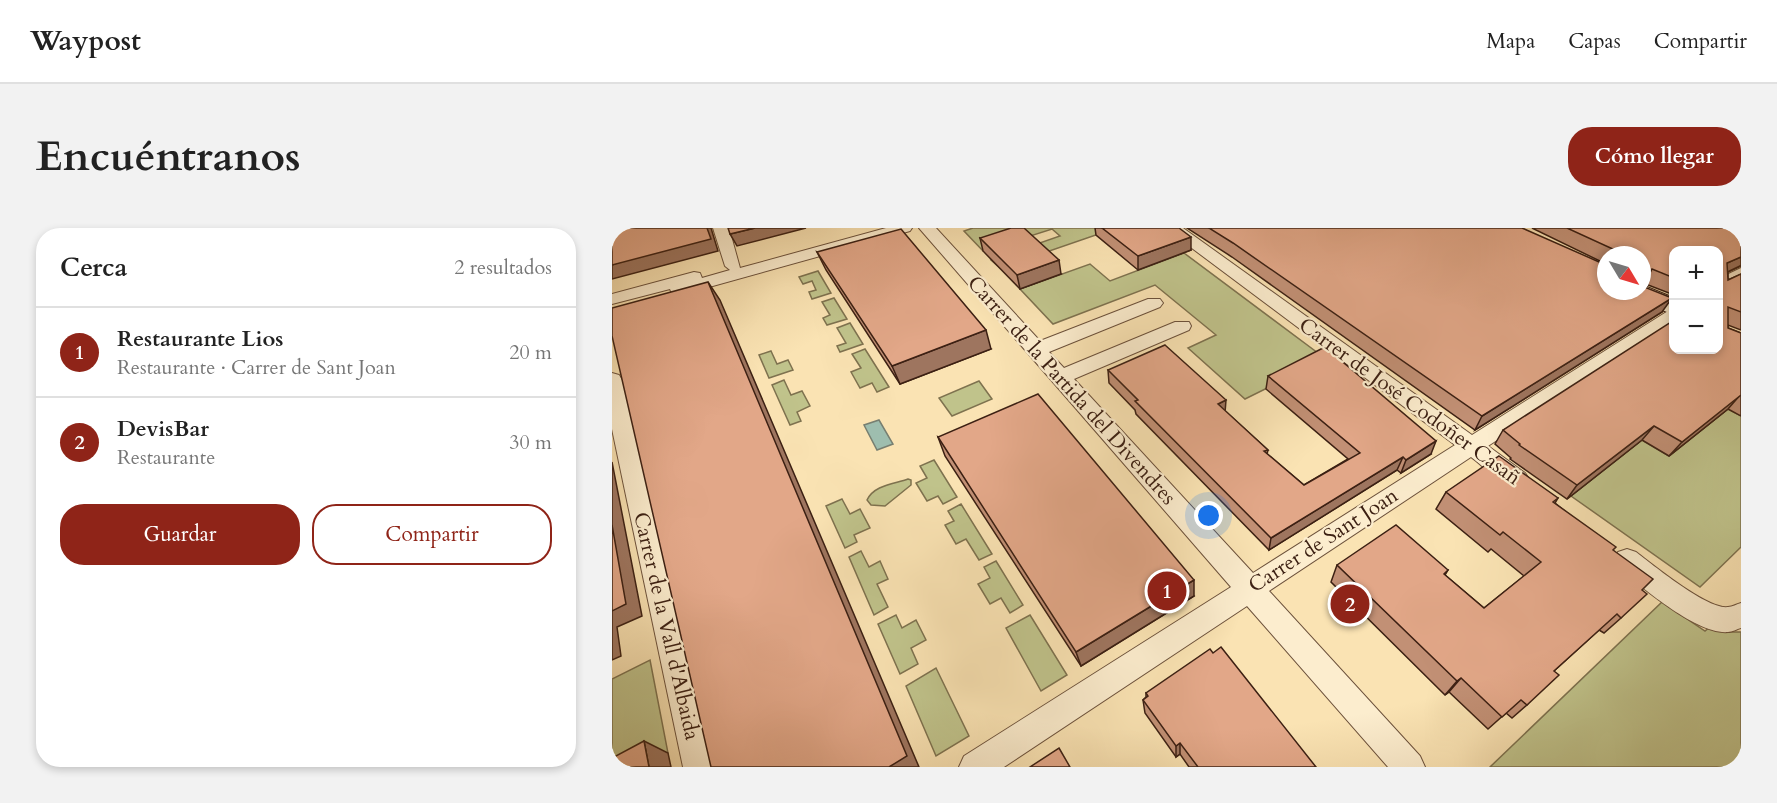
<!DOCTYPE html>
<html lang="es">
<meta charset="utf-8">
<style>
body{margin:0;font-family:Cardo,serif;background:#f2f2f2;color:#222}
.controls{position:absolute;right:18px;top:18px;display:grid;overflow:hidden;border-radius:12px;box-shadow:0 3px 9px #0003}
.controls button{width:54px;height:54px;display:grid;place-items:center;padding:0;border:0;border-bottom:2px solid #e0e0e0;background:#fff;color:#222;font:30px sans-serif}
.compass{position:absolute;left:985px;top:18px;width:54px;height:54px;border-radius:50%;background:#fff;box-shadow:0 3px 9px #0003;rotate:128deg}
.you{position:absolute;left:597px;top:288px;width:21px;height:21px;margin:-15px;border:4px solid #fff;border-radius:50%;background:#1a73e8;box-shadow:0 0 0 9px #1a73e833}
.badge{display:grid;place-items:center;width:39px;height:39px;border-radius:50%;background:#8f2418;color:#fff;font-size:20px;font-weight:700}
.pin{position:absolute;translate:-50% -50%;border:3px solid #fff;box-shadow:0 2px 6px #0006}
.list{margin:0;padding:0;list-style:none}
h2{display:flex;justify-content:space-between;align-items:center;height:78px;margin:0;padding:0 24px;font-size:26px}
h2 small{font-size:20px;font-weight:400;color:#767676}
.list li{display:grid;grid-template-columns:39px 1fr auto;gap:18px;align-items:center;box-sizing:border-box;height:90px;padding:0 24px;border-top:2px solid #e0e0e0}
.list b{display:block;font-size:22px;white-space:nowrap}
.list p{margin:0;font-size:20px;white-space:nowrap;color:#767676}
.list em{font-size:20px;font-style:normal;color:#767676}
.actions{display:flex;gap:12px;padding:18px 24px}
.actions a{flex:1;padding:14px 0;border:2px solid #8f2418;border-radius:24px;text-align:center;font-size:21px;color:#8f2418}
.actions .main{background:#8f2418;color:#fff}
.map{position:relative;flex:none;width:1129px;height:539px;overflow:hidden;border-radius:24px}
header{display:flex;align-items:center;gap:36px;box-sizing:border-box;height:84px;padding:0 30px;background:#fff;border-bottom:2px solid #e0e0e0}
header strong{font-size:28px}
nav{display:flex;gap:33px;margin-inline-start:auto;font-size:21px}
.intro{display:flex;align-items:center;justify-content:space-between;box-sizing:border-box;height:144px;padding:0 36px}
h1{margin:0;font-size:42px}
.button{padding:15px 27px;border-radius:24px;background:#8f2418;color:#fff;font-size:21px;font-weight:700}
main{display:flex;gap:36px;padding:0 36px}
aside{flex:1;background:#fff;border-radius:24px;box-shadow:0 3px 9px #0003}
.map>svg:first-child{display:block}
.green{fill:#c0c38b;stroke:#7e724f;stroke-width:1.5}
.water{fill:#9ebeaf;stroke:#777f71;stroke-width:1.5}
.lines{fill:none;stroke-linecap:round;stroke-linejoin:round}
.street-casing{stroke:#6c513b;stroke-width:2}
.secondary-casing{stroke:#3c2013;stroke-width:2}
.street{fill:#fcedce;fill-rule:evenodd}
.secondary{fill:#fcedce;fill-rule:evenodd}
.wall{fill:#c29075;stroke:#3c2013;stroke-width:1.5}
.shaded-wall{fill:#9e755f;stroke:#3c2013;stroke-width:1.5}
.building{fill:#e2a788;stroke:#3c2013;stroke-width:1.5}
.labels{text-anchor:middle;stroke-width:4.5;stroke-linejoin:round;paint-order:stroke}
.street-label{font-size:21px;fill:#3c2013;stroke:#fcedce}
</style>
<header>
<strong>Waypost</strong>
<nav><a>Mapa</a><a>Capas</a><a>Compartir</a></nav>
</header>
<div class="intro"><h1>Encuéntranos</h1><a class="button">Cómo llegar</a></div>
<main>
<aside>
<h2>Cerca<small>2 resultados</small></h2>
<ul class="list">
<li><span class="badge">1</span><div><b>Restaurante Lios</b><p>Restaurante · Carrer de Sant Joan</p></div><em>20 m</em></li>
<li><span class="badge">2</span><div><b>DevisBar</b><p>Restaurante</p></div><em>30 m</em></li>
</ul>
<div class="actions"><a class="main">Guardar</a><a>Compartir</a></div>
</aside>
<div class="map">
<svg width="1129" height="539" viewBox="0 0 1129 539">
<rect width="100%" height="100%" fill="#fae3b3"/>
<filter id="stains"><feTurbulence type="fractalNoise" baseFrequency=".00333" numOctaves="4"/><feColorMatrix values="0 0 0 0 .2 0 0 0 0 .09 0 0 0 0 .02 0 0 0 .5 -.17"/></filter>
<radialGradient id="worn" r=".72"><stop offset=".6" stop-color="#630" stop-opacity="0"/><stop offset="1" stop-color="#630" stop-opacity=".3"/></radialGradient>
<!-- green -->
<g class="green">
<polygon points="361,0 504,0 388,40 379,32 448,8 440,1 371,23 352,3"/>
<polygon points="572,25 714,131 633,171 576,120 604,107 543,57 441,96 408,61 478,36 498,53"/>
<polygon points="206,43 219,65 200,71 197,64 204,62 200,53 191,56 187,49"/>
<polygon points="222,70 235,91 215,97 211,90 218,87 210,74"/>
<polygon points="238,95 251,116 228,124 225,118 234,115 225,100"/>
<polygon points="253,121 277,159 265,164 260,155 248,160 239,144 249,140 240,126"/>
<polygon points="159,123 165,136 176,132 181,142 157,150 147,127"/>
<polygon points="172,152 179,167 190,163 198,178 185,184 189,193 178,197 160,157"/>
<polygon points="367,153 380,171 340,188 327,170"/>
<polygon points="1116,181 1129,188 1129,319 1088,359 959,268 1030,212 1057,228"/>
<polygon points="322,232 345,269 331,276 326,268 315,273 304,255 315,250 308,238"/>
<path d="M296 251 299 252V257L273 278 259 277 255 272C262 257 282 256 296 251Z"/>
<polygon points="230,271 238,286 248,281 258,300 242,307 245,314 233,320 214,278"/>
<polygon points="349,276 380,326 367,332 354,311 344,316 333,297 342,293 336,283"/>
<polygon points="249,323 257,339 268,333 276,351 265,356 276,379 262,387 237,329"/>
<polygon points="384,333 411,377 398,385 389,370 378,376 366,356 378,350 372,339"/>
<polygon points="1050,374 1093,403 1099,398 1116,404 1129,404 1129,539 878,539"/>
<polygon points="284,387 290,400 304,392 314,412 299,420 306,436 288,446 266,396"/>
<polygon points="418,387 455,447 429,463 394,400"/>
<polygon points="38,432 56,525 29,539 0,539 0,451"/>
<polygon points="324,440 357,508 324,528 294,458"/>
</g>
<!-- water -->
<polygon class="water" points="267,192 281,216 265,222 252,197"/>
<g class="lines">
<!-- street casing -->
<g class="street-casing">
<g id="street">
<polygon points="101,0 117,0 128,40 274,0 300,0 298,3 72,66 60,66 58,61 0,76 0,66 82,44 88,45 90,50 118,42 113,38"/>
<path d="M307 0H324L428 113 536 71H548L551 75 548 79 437 124 452 140 563 94H577L579 98 577 102 462 151 641 345 843 217 553 0H571L860 207 1056 83 1062 82V96L876 218 913 245 917 251 913 257C894 263 874 240 859 229L657 363 808 528 813 539H776L635 378 392 539H347L352 528 619 359Z"/>
<polygon points="1129,40 1129,52 1106,64 1106,51"/>
<polygon points="0,145 7,147 10,152 103,539 71,539 0,201"/>
<path d="M1015 321 1024 324C1041 337 1096 382 1116 379 1120 379 1125 376 1129 375V400C1125 401 1120 404 1116 404 1085 407 1029 358 1006 340L1002 332 1006 324Z"/>
</g>
</g>
<!-- secondary casing -->
<g class="secondary-casing">
<polygon id="secondary" points="1030,57 1062,70 1062,87 1017,68 1014,63 1030,63"/>
</g>
<!-- street -->
<use href="#street" class="street"/>
<!-- secondary -->
<use href="#secondary" class="secondary"/>
</g>
<!-- wall -->
<g class="wall">
<polygon points="483,0 567,0 579,22 526,42 484,7"/>
<polygon points="575,0 910,0 1050,84 863,202 620,29"/>
<polygon points="920,0 1129,0 1129,38 1116,44 1116,52 1129,46 1129,102 1116,97 1116,100 1129,105 1129,188 1116,181 1057,228 1030,212 955,271 898,231 899,230 883,216 891,202 1107,122 1062,22 1062,67 1031,55 1030,57 1030,27 994,27 994,36"/>
<polygon points="368,10 449,46 408,61 371,23"/>
<polygon points="205,24 379,121 288,156 214,42"/>
<polygon points="496,142 613,183 656,222 655,226 692,257 736,231 654,161 656,148 819,226 789,245 785,242 657,322 524,186 523,182 497,155"/>
<polygon points="326,209 582,368 469,438 333,228"/>
<polygon points="834,264 946,270 943,275 1001,322 1030,362 1009,390 992,405 987,402 942,443 915,477 900,490 894,485 876,501 837,464 833,467 719,354 725,337 836,342 833,347 872,380 912,348 879,321 876,324 824,281"/>
<polygon points="534,465 704,539 577,539 568,526 564,529 533,485 531,472 534,469"/>
</g>
<!-- shaded-wall -->
<g class="shaded-wall">
<polygon points="95,0 99,0 106,23 0,51 0,37"/>
<polygon points="143,0 194,0 125,18 118,6"/>
<polygon points="579,9 579,22 526,42 526,28"/>
<polygon points="1129,29 1129,37 1128,38 1107,48 1115,35"/>
<polygon points="447,32 449,46 408,61 405,47"/>
<polygon points="96,54 108,72 307,539 277,539"/>
<polygon points="1060,70 1050,84 863,202 870,188"/>
<polygon points="374,102 379,121 288,156 280,138"/>
<polygon points="1129,166 1116,181 1057,228 1070,214"/>
<polygon points="614,172 613,185 606,176"/>
<polygon points="1042,198 1030,212 955,271 965,257"/>
<polygon points="824,213 819,226 789,245 794,232"/>
<polygon points="791,229 785,242 657,322 659,310"/>
<polygon points="0,234 30,388 5,399 9,428 0,432"/>
<polygon points="582,352 582,368 469,438 464,424"/>
<polygon points="849,450 837,464 833,467 845,453"/>
<polygon points="32,513 56,525 59,539 37,539"/>
<polygon points="568,515 568,526 564,529 564,518"/>
</g>
<!-- building -->
<g class="building">
<polygon points="0,0 95,0 99,11 0,37"/>
<polygon points="116,0 143,0 118,6"/>
<polygon points="399,0 412,0 447,32 405,47 368,10"/>
<polygon points="490,0 567,0 579,9 526,28"/>
<polygon points="597,0 910,0 994,37 994,63 1030,63 1030,58 1060,70 870,188 621,15"/>
<polygon points="955,0 1129,0 1129,29 1115,35 1116,52 1129,46 1129,84 1116,79 1116,100 1129,105 1129,167 1070,214 1042,198 965,257 907,217 908,216 891,202 1062,92 1062,122 1107,122 1107,22 1062,22 1062,50 1040,41 1037,47 1030,47 1030,27 1003,27 1003,22"/>
<polygon points="289,1 374,102 280,138 205,24"/>
<polygon points="96,54 295,528 277,539 99,539 0,108 0,80"/>
<polygon points="553,117 614,172 606,176 656,222 652,223 692,257 748,225 656,148 713,119 824,213 794,232 791,229 659,310 523,173 526,172 496,142"/>
<polygon points="426,166 582,352 464,424 326,209"/>
<polygon points="887,228 946,270 941,274 1004,319 1001,322 1041,351 1030,362 1035,366 1009,390 1005,386 942,443 947,447 915,477 909,472 890,489 849,450 845,453 725,337 784,297 836,342 832,346 872,380 929,334 891,304 888,307 834,264"/>
<polygon points="0,297 14,376 0,383"/>
<polygon points="609,419 704,539 586,539 568,515 564,518 531,472 536,468 534,465 598,421 601,425"/>
<polygon points="32,513 37,539 0,539 0,530"/>
<polygon points="447,520 458,539 418,539"/>
</g>
<g class="labels">
<!-- street labels -->
<g class="street-label">
<text transform="translate(460 162) rotate(48)" y="7">Carrer de la Partida del Divendres</text>
<text transform="translate(798 173) rotate(36)" y="7">Carrer de José Codoñer Casañ</text>
<text transform="translate(711 312) rotate(-33)" y="7">Carrer de Sant Joan</text>
<text transform="translate(55 398) rotate(77)" y="7">Carrer de la Vall d'Albaida</text>
</g>
</g>
<rect width="100%" height="100%" filter="url(#stains)"/>
<rect width="100%" height="100%" fill="url(#worn)"/>
</svg>
<div class="controls">
<button>+</button>
<button>−</button>
</div>
<svg class="compass" viewBox="-18 -18 36 36"><path d="M0-13l5 13h-10z" fill="#e53935"/><path d="M0 13l5-13h-10z" fill="#767676"/></svg>
<div class="you"></div>
<div class="pin badge" style="left:555px;top:363px">1</div>
<div class="pin badge" style="left:738px;top:376px">2</div>
</div>
</main>
